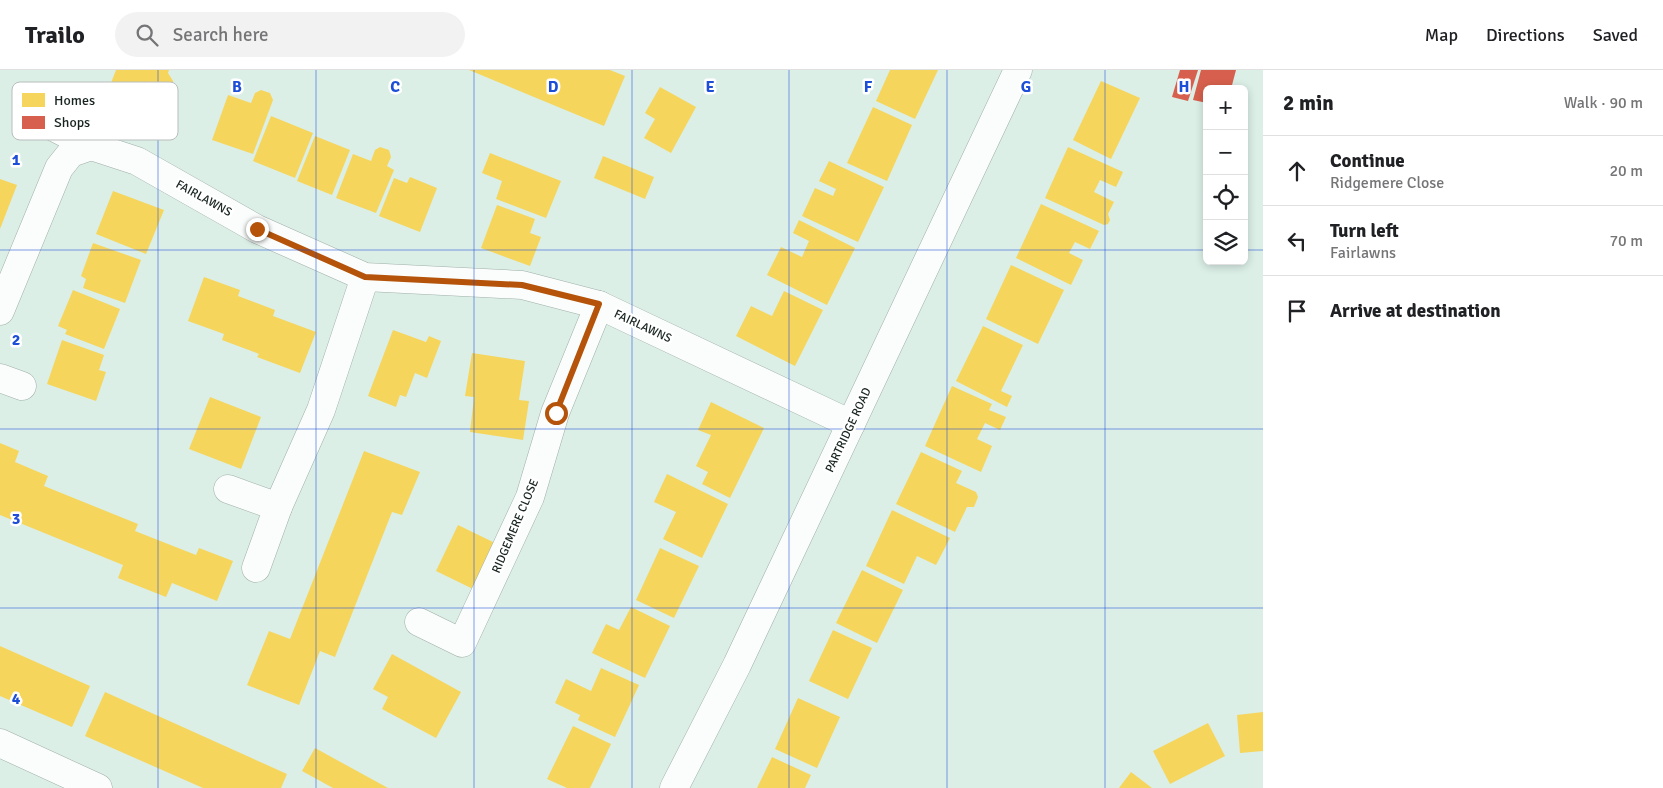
<!DOCTYPE html>
<meta charset="utf-8">
<style>
body{margin:0;font-family:Signika,sans-serif;background:#f2f2f2;color:#202124}
.controls{position:absolute;right:15px;top:15px;display:grid;overflow:hidden;border-radius:8px;box-shadow:0 2px 8px #0003}
.controls button{width:45px;height:45px;display:grid;place-items:center;padding:0;border:0;border-bottom:1px solid #e0e0e0;background:#fff;color:#202124;font:25px sans-serif}
.stop{position:absolute;width:15px;height:15px;margin:-11px;border:4px solid #b45309;border-radius:50%;background:#fff}
.stop.end{background:#b45309;border-color:#fff;box-shadow:0 1px 5px #0008}
.list{margin:0;padding:0;list-style:none}
h2{display:flex;justify-content:space-between;align-items:center;height:65px;margin:0;padding:0 20px;font-size:21px}
h2 small{font-size:16px;font-weight:400;color:#757577}
.list li{display:grid;grid-template-columns:32px 1fr auto;gap:15px;align-items:center;box-sizing:border-box;height:70px;padding:0 20px;border-top:1px solid #e0e0e0}
.list b{display:block;font-size:19px;white-space:nowrap}
.list p{margin:0;font-size:16px;white-space:nowrap;color:#757577}
.list em{font-size:16px;font-style:normal;color:#757577}
.icon{flex:none;width:28px;height:28px;fill:none;stroke:currentColor;stroke-width:2;stroke-linecap:round;stroke-linejoin:round}
.map{position:relative;flex:none;width:1263px;height:718px;overflow:hidden}
header{display:flex;align-items:center;gap:30px;box-sizing:border-box;height:70px;padding:0 25px;background:#fff;border-bottom:1px solid #e0e0e0}
header strong{font-size:24px}
nav{display:flex;gap:28px;margin-inline-start:auto;font-size:18px}
.search{width:350px;height:45px;background:#f2f2f2;display:flex;align-items:center;gap:12px;box-sizing:border-box;padding:0 18px;border-radius:28px;color:#757577;font-size:19px}
main{display:flex}
aside{flex:1;background:#fff}
.map>svg:first-child{display:block}
.homes{fill:#f6d55c}
.shops{fill:#d6604d}
.lines{fill:none;stroke-linecap:round;stroke-linejoin:round}
.minor-casing{stroke:#a0afa9;stroke-width:29}
.minor{stroke:#fafdfb;stroke-width:28}
.route{stroke:#b45309;stroke-width:6}
.grid{fill:none;stroke:#1d4ed8;stroke-width:1;stroke-opacity:0.55}
.labels{text-anchor:middle;stroke-width:5;stroke-linejoin:round;paint-order:stroke}
.street-label{font-size:12px;fill:#17241f;stroke:#fff}
.key{fill:#fff;stroke:#b9bdbc;stroke-width:1}
.key-label{font-size:14px;fill:#17241f}
.grid-label{font-size:16px;text-anchor:middle;font-weight:bold;fill:#1d4ed8;stroke:#fff;stroke-width:5;stroke-linejoin:round;paint-order:stroke}
</style>
<header>
<strong>Trailo</strong>
<div class="search"><svg class="icon" aria-label="search" viewBox="0 0 24 24"><circle cx="10" cy="10" r="6"/><path d="M15 15l6 6"/></svg>Search here</div>
<nav><a>Map</a><a>Directions</a><a>Saved</a></nav>
</header>
<main>
<div class="map">
<svg width="1263" height="718" viewBox="0 0 1263 718">
<rect width="100%" height="100%" fill="#dbefe7"/>
<!-- homes -->
<g class="homes">
<polygon points="116,0 169,0 168,3 173,11 173,18 170,23 159,24 157,30 111,13"/>
<polygon points="469,0 610,0 625,6 604,56"/>
<polygon points="890,0 938,0 915,49 876,31"/>
<polygon points="1101,11 1140,28 1111,89 1073,70"/>
<polygon points="660,17 696,37 671,83 644,68 655,49 645,43"/>
<polygon points="261,20 270,23 273,30 253,84 212,70 228,25 251,33 255,23"/>
<polygon points="873,37 912,55 887,111 847,93"/>
<polygon points="271,46 313,63 295,108 253,91"/>
<polygon points="315,66 350,80 332,125 297,111"/>
<polygon points="380,77 389,80 391,87 387,96 394,100 376,143 336,128 353,84 371,91 375,80"/>
<polygon points="1068,77 1123,102 1116,117 1100,110 1094,122 1114,132 1108,144 1110,150 1108,154 1104,155 1045,128"/>
<polygon points="490,83 561,111 546,148 496,129 502,111 482,103"/>
<polygon points="603,86 654,107 645,129 594,108"/>
<polygon points="829,91 884,117 858,172 802,146 815,118 833,126 836,119 819,111"/>
<polygon points="410,107 437,118 420,162 379,146 394,108 407,113"/>
<polygon points="0,109 17,115 0,159"/>
<polygon points="113,121 164,140 146,184 96,164"/>
<polygon points="1041,134 1099,161 1090,179 1075,172 1069,183 1083,190 1071,215 1016,188"/>
<polygon points="497,135 535,149 530,163 541,167 530,196 481,178"/>
<polygon points="799,150 855,178 827,235 767,205 781,177 802,187 809,171 793,163"/>
<polygon points="93,173 141,190 125,233 83,218 86,209 81,206"/>
<polygon points="1011,195 1064,220 1038,274 986,249"/>
<polygon points="204,207 240,220 238,226 275,240 273,246 316,262 300,303 257,287 259,284 222,270 224,264 188,251"/>
<polygon points="73,220 120,239 104,279 65,264 67,260 58,256"/>
<polygon points="784,221 823,240 795,296 736,266 751,236 772,246"/>
<polygon points="983,256 1023,275 1001,321 1012,326 1007,337 956,311"/>
<polygon points="393,260 426,272 429,266 441,271 427,308 415,303 406,327 400,325 396,337 368,326"/>
<polygon points="62,270 104,285 99,300 106,302 96,331 47,314"/>
<polygon points="472,283 525,291 519,330 529,331 523,370 470,362 474,327 465,326"/>
<polygon points="952,316 992,334 989,340 1006,347 1000,360 985,353 977,369 992,376 981,402 925,376"/>
<polygon points="210,327 261,347 241,399 189,379"/>
<polygon points="711,332 764,358 730,428 702,414 708,402 696,396 711,365 698,360"/>
<polygon points="0,373 19,381 15,392 48,406 44,416 138,454 135,461 196,485 199,478 233,491 217,531 172,513 166,527 118,508 123,495 0,445"/>
<polygon points="364,381 420,402 402,445 392,442 335,587 320,581 299,635 247,615 269,561 290,569"/>
<polygon points="921,382 962,401 956,413 976,422 978,427 974,437 967,437 955,462 896,434"/>
<polygon points="667,404 728,434 702,488 663,469 676,442 654,432"/>
<polygon points="892,440 950,468 936,495 917,486 904,514 866,496"/>
<polygon points="458,455 495,473 473,519 436,501"/>
<polygon points="660,478 699,496 674,548 636,530"/>
<polygon points="862,500 903,520 877,573 836,553"/>
<polygon points="631,537 670,556 645,608 592,583 606,554 619,560"/>
<polygon points="833,560 872,578 848,629 809,611"/>
<polygon points="0,576 90,616 72,657 0,626"/>
<polygon points="392,584 461,622 436,668 382,639 388,627 373,619"/>
<polygon points="601,598 639,615 615,667 578,650 580,645 555,633 566,609 591,621"/>
<polygon points="105,622 287,704 281,718 203,718 85,666"/>
<polygon points="798,628 840,647 817,698 775,679"/>
<polygon points="1263,642 1263,681 1240,683 1237,645"/>
<polygon points="1208,653 1225,686 1170,714 1153,681"/>
<polygon points="573,656 611,674 590,718 567,718 547,709"/>
<polygon points="315,678 388,718 333,718 302,701"/>
<polygon points="772,687 811,705 805,718 757,718"/>
<polygon points="1131,702 1152,718 1119,718"/>
</g>
<!-- shops -->
<g class="shops">
<polygon points="1180,0 1198,0 1188,31 1172,27"/>
<polygon points="1201,0 1236,0 1231,19 1207,19 1207,33 1193,30"/>
</g>
<g class="lines">
<!-- minor casing -->
<g class="minor-casing">
<g id="minor">
<polyline points="30,45 91,76"/>
<polyline points="0,241 59,98 71,83 91,76 137,91 257,159 365,207 522,215 599,235 851,354"/>
<polyline points="0,308 22,316"/>
<polyline points="228,419 278,437 321,340 365,207"/>
<polyline points="256,498 278,437"/>
<polyline points="419,552 462,573 530,427 555,343 599,235"/>
<polyline points="0,673 98,718"/>
<polyline points="674,718 737,595 1018,0"/>
</g>
</g>
<!-- minor -->
<use href="#minor" class="minor"/>
</g>
<g class="lines">
<!-- route -->
<polyline class="route" points="257,159 365,207 522,215 599,234 556,343"/>
</g>
<!-- grid -->
<path class="grid" d="M158 0V718M316 0V718M474 0V718M632 0V718M789 0V718M947 0V718M1105 0V718M0 180H1207M1244 180H1263M0 359H1263M0 538H1263"/>
<g class="labels">
<!-- street labels -->
<g class="street-label">
<text transform="translate(204 128) rotate(29)" y="4">FAIRLAWNS</text>
<text transform="translate(643 256) rotate(25)" y="4">FAIRLAWNS</text>
<text transform="translate(848 360) rotate(-65)" y="4">PARTRIDGE ROAD</text>
<text transform="translate(515 456) rotate(-67)" y="4">RIDGEMERE CLOSE</text>
</g>
</g>
<!-- legend -->
<rect x="12" y="12" width="166" height="58" rx="8" class="key"/>
<rect x="22" y="23" width="23" height="14" fill="#f6d55c"/>
<rect x="22" y="46" width="23" height="13" fill="#d6604d"/>
<g class="key-label">
<text x="54" y="35">Homes</text>
<text x="54" y="57">Shops</text>
</g>
<g class="grid-label">
<text x="237" y="22">B</text>
<text x="395" y="22">C</text>
<text x="553" y="22">D</text>
<text x="710" y="22">E</text>
<text x="868" y="22">F</text>
<text x="1026" y="22">G</text>
<text x="1184" y="22">H</text>
<text x="16" y="95">1</text>
<text x="16" y="275">2</text>
<text x="16" y="454">3</text>
<text x="16" y="634">4</text>
</g>
</svg>
<div class="controls">
<button>+</button>
<button>−</button>
<button><svg class="icon" aria-label="locate" viewBox="0 0 24 24"><circle cx="12" cy="12" r="6"/><path d="M12 2v4M12 18v4M2 12h4M18 12h4"/></svg></button>
<button><svg class="icon" aria-label="layers" viewBox="0 0 24 24"><path d="M12 4l9 5-9 5-9-5zM3 14l9 5 9-5"/></svg></button>
</div>
<div class="stop" style="left:556px;top:343px"></div>
<div class="stop end" style="left:257px;top:159px"></div>
</div>
<aside>
<h2>2 min<small>Walk · 90 m</small></h2>
<ul class="list">
<li><svg class="icon" aria-label="ahead" viewBox="0 0 24 24"><path d="M12 20V5M6 11l6-6 6 6"/></svg><div><b>Continue</b><p>Ridgemere Close</p></div><em>20 m</em></li>
<li><svg class="icon" aria-label="left" viewBox="0 0 24 24"><path d="M17 20v-9H6M10 6l-5 5 5 5"/></svg><div><b>Turn left</b><p>Fairlawns</p></div><em>70 m</em></li>
<li><svg class="icon" aria-label="arrive" viewBox="0 0 24 24"><path d="M6 21V4h12l-3 4 3 4H6"/></svg><div><b>Arrive at destination</b></div></li>
</ul>
</aside>
</main>
